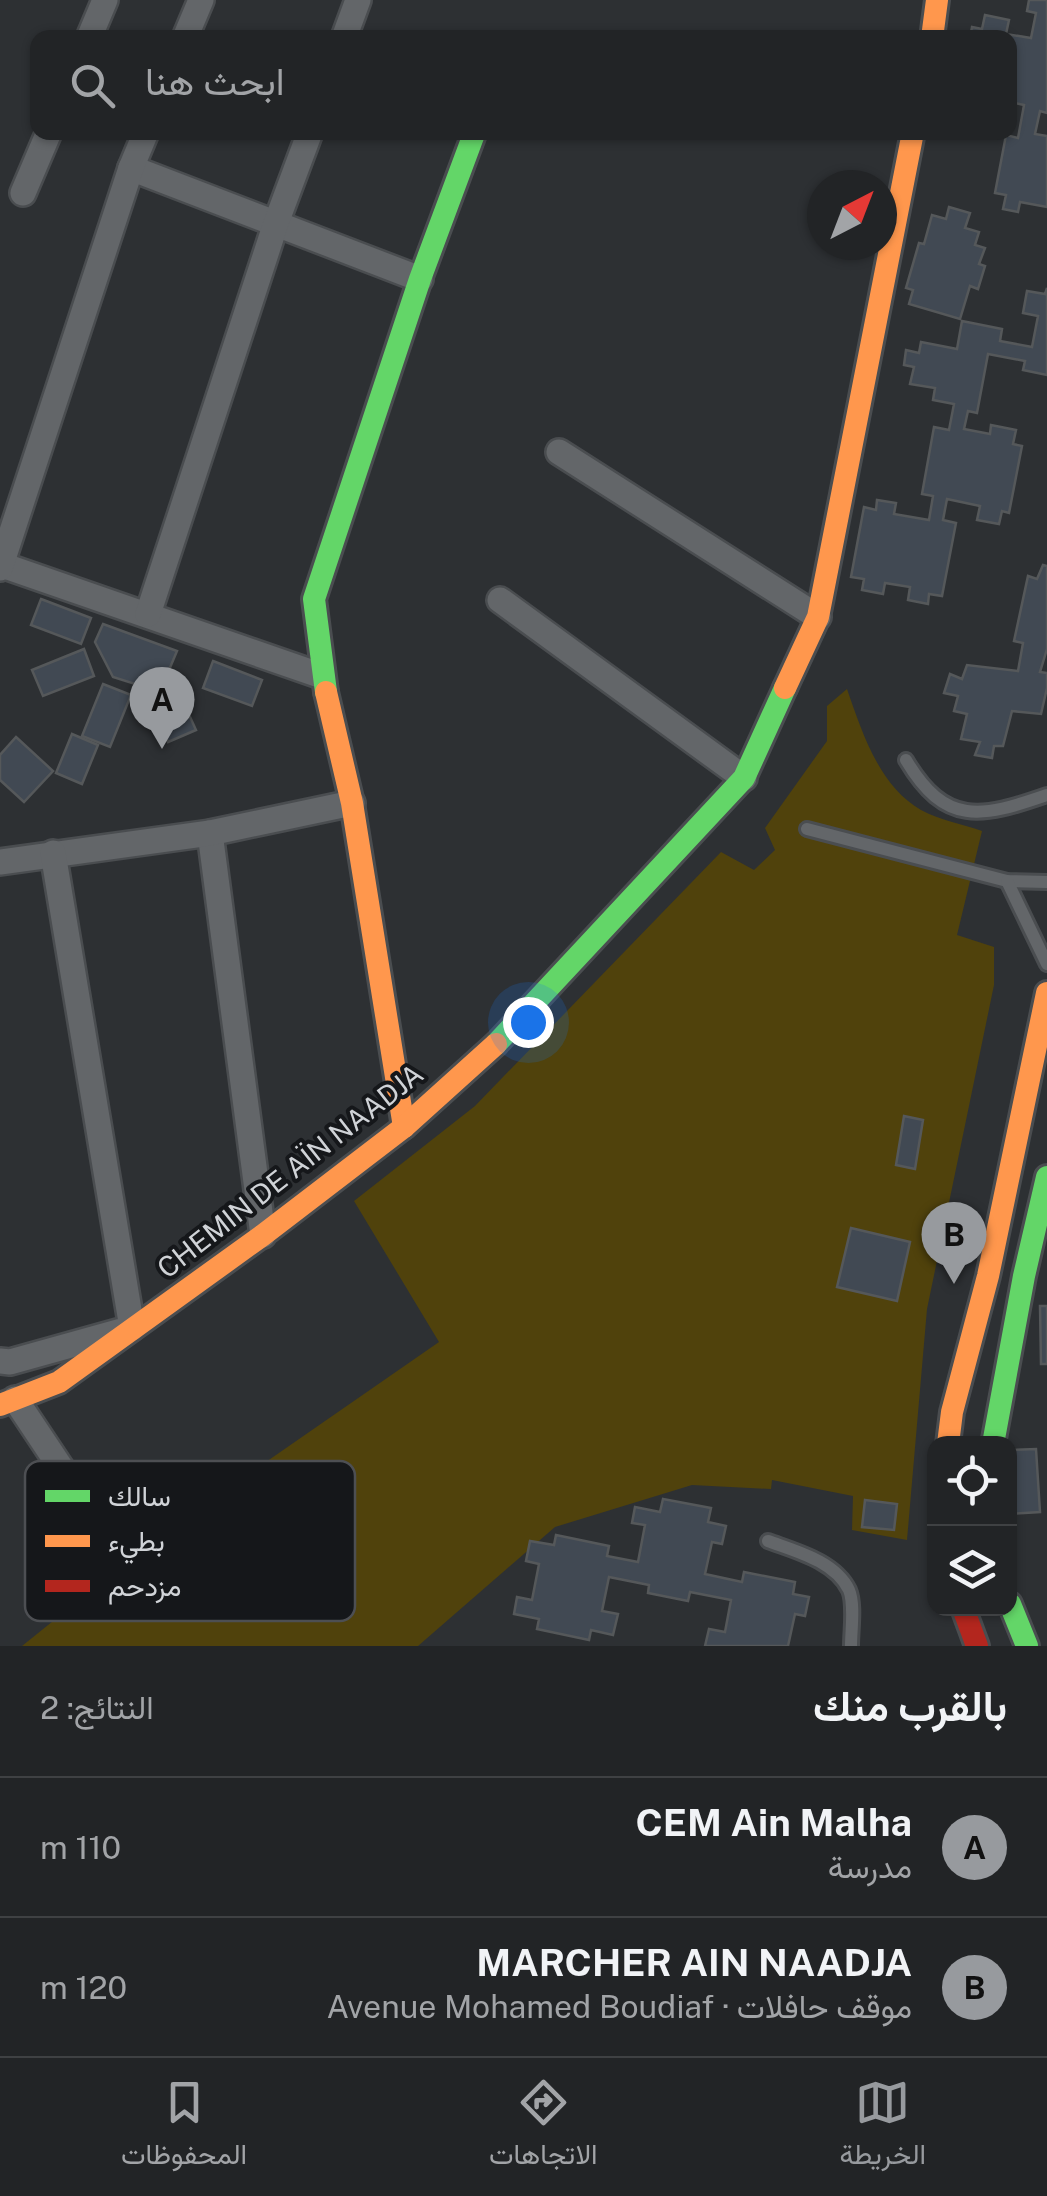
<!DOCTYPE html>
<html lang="ar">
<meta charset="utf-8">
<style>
body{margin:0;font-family:"Public Sans",Vazirmatn,sans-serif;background:#2a2c2e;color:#f1f3f6;direction:rtl}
.controls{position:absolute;right:30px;bottom:30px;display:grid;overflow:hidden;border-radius:20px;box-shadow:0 2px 8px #0004}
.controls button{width:90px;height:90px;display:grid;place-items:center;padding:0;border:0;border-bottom:2px solid #3f4143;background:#222426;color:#f1f3f6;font:50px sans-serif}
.compass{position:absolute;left:807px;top:170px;width:90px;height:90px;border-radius:50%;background:#222426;box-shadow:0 2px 8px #0004;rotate:42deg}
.you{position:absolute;left:528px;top:1022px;width:35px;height:35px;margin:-25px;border:8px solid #fff;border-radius:50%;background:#1a73e8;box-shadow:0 0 0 15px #1a73e833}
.badge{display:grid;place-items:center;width:65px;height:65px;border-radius:50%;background:#979a9e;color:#111;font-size:32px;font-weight:700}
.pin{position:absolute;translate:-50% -82px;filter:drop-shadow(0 2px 5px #0008)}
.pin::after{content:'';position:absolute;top:52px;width:35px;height:30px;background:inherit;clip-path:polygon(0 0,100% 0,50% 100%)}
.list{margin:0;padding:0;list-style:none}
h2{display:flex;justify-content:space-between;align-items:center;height:130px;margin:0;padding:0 40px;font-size:42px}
h2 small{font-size:32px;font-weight:400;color:#a2a4a7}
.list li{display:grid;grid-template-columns:65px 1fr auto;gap:30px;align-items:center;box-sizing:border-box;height:140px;padding:0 40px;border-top:2px solid #3f4143}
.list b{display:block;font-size:38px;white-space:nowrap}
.list p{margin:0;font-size:32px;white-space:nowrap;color:#a2a4a7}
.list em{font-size:32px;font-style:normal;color:#a2a4a7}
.icon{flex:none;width:55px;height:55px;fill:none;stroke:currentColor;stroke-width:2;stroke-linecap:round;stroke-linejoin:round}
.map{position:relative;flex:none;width:1047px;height:1646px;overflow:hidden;direction:ltr}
.search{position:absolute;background:#222426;box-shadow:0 2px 8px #0004;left:30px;right:30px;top:30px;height:110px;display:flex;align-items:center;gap:25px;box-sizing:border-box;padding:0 35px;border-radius:20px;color:#a2a4a7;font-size:38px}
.sheet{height:410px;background:#222426}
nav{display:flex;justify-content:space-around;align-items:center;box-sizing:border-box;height:140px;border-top:2px solid #3f4143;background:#222426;font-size:28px;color:#a2a4a7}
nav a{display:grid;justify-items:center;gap:5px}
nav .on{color:#979a9e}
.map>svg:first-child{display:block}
.green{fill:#50420c}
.building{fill:#414953;stroke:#55585a;stroke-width:2.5}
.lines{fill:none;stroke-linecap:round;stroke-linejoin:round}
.lane-casing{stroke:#4a4d50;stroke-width:18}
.street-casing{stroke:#4a4d50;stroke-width:30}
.fast-casing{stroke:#4a4d50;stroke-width:28}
.slow-casing{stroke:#4a4d50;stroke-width:28}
.jam-casing{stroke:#4a4d50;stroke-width:28}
.lane{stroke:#636669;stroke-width:12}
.street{stroke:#636669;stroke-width:25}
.fast{stroke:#63d668;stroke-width:22}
.slow{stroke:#ff974d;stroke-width:22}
.jam{stroke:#b3261e;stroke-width:22}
.labels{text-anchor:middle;stroke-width:8;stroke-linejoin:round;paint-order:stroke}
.street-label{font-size:28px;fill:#d0d3d7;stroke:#15171a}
.key{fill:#15171a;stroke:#4d4f53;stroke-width:2.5}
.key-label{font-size:28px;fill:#d0d3d7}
</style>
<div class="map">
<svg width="1047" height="1646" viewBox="0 0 1047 1646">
<rect width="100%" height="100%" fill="#2d3033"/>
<!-- green -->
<path class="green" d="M847 689C862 732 879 786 921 810 939 820 963 824 982 831L957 935 994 947V985L927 1309 907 1540 852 1530 853 1496 772 1480 771 1489 692 1485 555 1527 418 1646H22L155 1539 439 1342 354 1201 475 1106 721 852 754 870 775 850 765 828 827 741V706Z"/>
<!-- building -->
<g class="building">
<polygon points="1029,0 1047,0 1047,113 1040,111 1035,134 1047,136 1047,207 1020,202 1018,212 1003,209 1006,195 995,193 1006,135 1018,138 1024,105 1010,102 1010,38 970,38 972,27 982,29 985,15 1009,20 1006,34 1031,38 1036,13 1027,11"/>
<polygon points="949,207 970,213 965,228 979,232 975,245 985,248 979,264 985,266 978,289 970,286 960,319 909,304 913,290 906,288 919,243 924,244 932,215 946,219"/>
<polygon points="1047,288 1047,375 1023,370 1025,361 988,354 977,413 968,411 964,429 990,434 991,425 1016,430 1013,444 1022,446 1009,513 1002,511 999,524 977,520 980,506 947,499 943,520 956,523 942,596 929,594 928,604 908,600 910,587 885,583 883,594 862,590 864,579 851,577 864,507 876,510 877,500 896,503 894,514 929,520 933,496 922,494 934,427 949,430 954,404 933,400 935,388 910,384 914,367 904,365 906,350 919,353 921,342 957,349 962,321 1002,329 1000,341 1032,347 1038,316 1023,313 1027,291 1045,294"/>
<polygon points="1043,565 1047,566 1047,649 1040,672 1047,673 1047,688 1041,714 1012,711 1003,746 994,746 992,758 975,755 980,742 961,739 967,714 954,711 958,696 944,693 950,674 962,679 967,665 1018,671 1023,643 1014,641 1028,576 1037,579"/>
<polygon points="41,599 91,618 81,644 31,625"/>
<polygon points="103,624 177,651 169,670 135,684 113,677 95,642"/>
<polygon points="84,649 94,676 43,696 32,670"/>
<polygon points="213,661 262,680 252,706 203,688"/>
<polygon points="103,684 131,695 110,747 82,736"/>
<polygon points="176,686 196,730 168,742 148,697"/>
<polygon points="72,734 98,745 82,784 56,773"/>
<polygon points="16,737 53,771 24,802 0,780 0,755"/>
<polygon points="904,1116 923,1120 915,1169 896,1165"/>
<polygon points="851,1228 910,1242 897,1301 837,1287"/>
<polygon points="1040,1306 1047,1306 1047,1364 1041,1364"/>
<polygon points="1036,1449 1040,1512 1010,1514 1010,1450"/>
<polygon points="663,1499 711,1508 708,1522 726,1526 722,1544 712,1542 705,1574 742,1582 744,1572 795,1582 793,1594 809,1597 805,1616 795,1614 788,1646 705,1646 709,1629 725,1632 731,1600 690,1592 688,1601 648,1593 649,1585 609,1577 602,1611 618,1614 613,1635 591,1630 589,1640 537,1629 539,1619 514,1614 517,1597 532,1600 539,1564 526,1561 530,1541 554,1545 556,1535 609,1546 607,1556 638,1562 645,1525 632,1523 635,1507 660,1512"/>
<polygon points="865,1500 897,1504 894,1530 862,1527"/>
</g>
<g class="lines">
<!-- lane casing -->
<g class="lane-casing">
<g id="lane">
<path d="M906 760C945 826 981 818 1047 795"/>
<polyline points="807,829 1007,881 1047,882"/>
<polyline points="1007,881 1047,964"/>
<path d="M768 1541C795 1551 835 1561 849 1590 855 1604 851 1630 851 1646"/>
</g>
</g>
<!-- street casing -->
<g class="street-casing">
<g id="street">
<polyline points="89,38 105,0"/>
<polyline points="185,38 201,0"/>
<polyline points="344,38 358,0"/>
<polyline points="131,168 420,279"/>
<polyline points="23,193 49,132"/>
<polyline points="559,452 818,617"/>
<polyline points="2,565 322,676"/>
<polyline points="0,568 131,168 146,132"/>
<polyline points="500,600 744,778"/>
<polyline points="148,614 276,223 310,132"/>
<polyline points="210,833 263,1235"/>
<polyline points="0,862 210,833 352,803"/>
<polyline points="0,1361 10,1362 132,1328 53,853"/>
<polyline points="15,1399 107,1537"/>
</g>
</g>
<!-- fast casing -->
<g class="fast-casing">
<g id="fast">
<polyline points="326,692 314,599 420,279 474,134"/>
<polyline points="496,1044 744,778 785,688"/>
<polyline points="993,1444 1024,1276 1047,1177"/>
<polyline points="1010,1604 1027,1646"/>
</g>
</g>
<!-- slow casing -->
<g class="slow-casing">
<g id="slow">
<polyline points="932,38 937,0"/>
<polyline points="785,688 818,617 913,132"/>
<polyline points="326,692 352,803 404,1127"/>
<polyline points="0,1405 59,1382 263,1235 404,1127 496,1044"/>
<polyline points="948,1444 952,1412 988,1276 1047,993"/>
</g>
</g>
<!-- jam casing -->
<g class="jam-casing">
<polyline id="jam" points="963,1608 977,1646"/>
</g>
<!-- lane -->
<use href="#lane" class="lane"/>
<!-- street -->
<use href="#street" class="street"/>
<!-- fast -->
<use href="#fast" class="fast"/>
<!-- slow -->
<use href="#slow" class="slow"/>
<!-- jam -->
<use href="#jam" class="jam"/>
</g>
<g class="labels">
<!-- street labels -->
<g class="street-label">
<text transform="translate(290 1171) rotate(-38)" y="10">CHEMIN DE AÏN NAADJA</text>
</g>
</g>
<!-- legend -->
<rect x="25" y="1461" width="330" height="160" rx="15" class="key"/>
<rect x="45" y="1490" width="45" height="12" fill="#63d668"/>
<rect x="45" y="1535" width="45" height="12" fill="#ff974d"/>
<rect x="45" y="1580" width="45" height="12" fill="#b3261e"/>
<g class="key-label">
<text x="108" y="1506">سالك</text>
<text x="108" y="1551">بطيء</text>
<text x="108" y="1596">مزدحم</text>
</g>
</svg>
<div class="controls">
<button><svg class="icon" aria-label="locate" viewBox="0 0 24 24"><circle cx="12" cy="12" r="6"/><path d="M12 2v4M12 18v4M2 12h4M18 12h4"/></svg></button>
<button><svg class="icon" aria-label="layers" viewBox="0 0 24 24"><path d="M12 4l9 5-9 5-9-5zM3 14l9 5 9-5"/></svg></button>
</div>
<svg class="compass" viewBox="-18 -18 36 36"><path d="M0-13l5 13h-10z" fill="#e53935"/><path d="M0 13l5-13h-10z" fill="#a2a4a7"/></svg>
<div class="you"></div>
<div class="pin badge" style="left:162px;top:749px">A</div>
<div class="pin badge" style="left:954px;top:1284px">B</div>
<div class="search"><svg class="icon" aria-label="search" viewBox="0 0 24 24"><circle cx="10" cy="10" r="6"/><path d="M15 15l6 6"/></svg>ابحث هنا</div>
</div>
<section class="sheet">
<h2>بالقرب منك<small>النتائج: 2</small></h2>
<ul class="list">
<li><span class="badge">A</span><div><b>CEM Ain Malha</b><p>مدرسة</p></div><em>110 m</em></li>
<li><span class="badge">B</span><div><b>MARCHER AIN NAADJA</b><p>موقف حافلات · Avenue Mohamed Boudiaf</p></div><em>120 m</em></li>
</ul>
</section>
<nav>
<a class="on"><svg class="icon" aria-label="map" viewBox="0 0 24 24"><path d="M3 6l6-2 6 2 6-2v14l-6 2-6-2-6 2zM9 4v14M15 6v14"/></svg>الخريطة</a>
<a><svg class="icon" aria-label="directions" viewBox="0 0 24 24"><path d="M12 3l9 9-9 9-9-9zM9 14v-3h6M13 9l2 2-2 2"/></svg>الاتجاهات</a>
<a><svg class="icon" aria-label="saved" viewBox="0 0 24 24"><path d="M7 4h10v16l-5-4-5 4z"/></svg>المحفوظات</a>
</nav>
